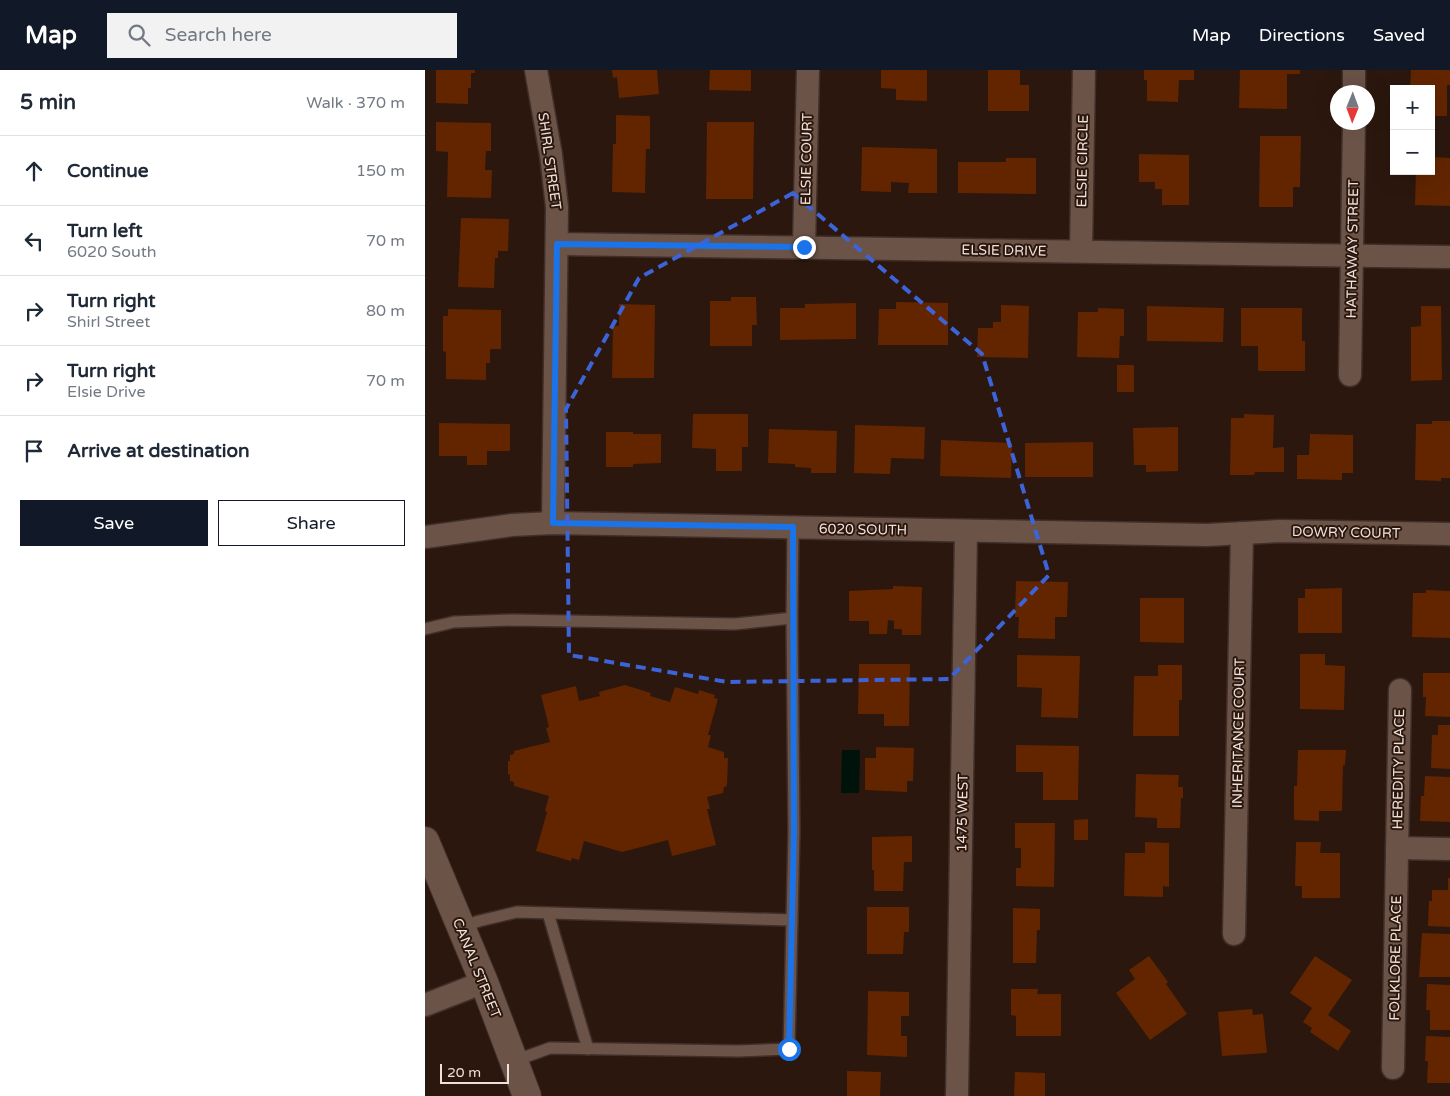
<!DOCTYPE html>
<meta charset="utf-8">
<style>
body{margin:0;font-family:"Varela Round",sans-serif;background:#f2f2f3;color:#1f2937}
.controls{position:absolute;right:15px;top:15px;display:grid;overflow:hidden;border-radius:0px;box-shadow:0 5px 20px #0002}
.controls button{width:45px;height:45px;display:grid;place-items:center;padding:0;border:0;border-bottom:1px solid #e0e1e3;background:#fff;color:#1f2937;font:25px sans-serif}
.compass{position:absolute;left:905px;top:15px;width:45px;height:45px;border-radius:50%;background:#fff;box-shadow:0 5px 20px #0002;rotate:181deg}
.scale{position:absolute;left:15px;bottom:12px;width:69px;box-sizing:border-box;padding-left:5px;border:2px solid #efe0d9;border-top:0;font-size:14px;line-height:18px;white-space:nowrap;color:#efe0d9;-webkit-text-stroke:4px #2b170d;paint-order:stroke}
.stop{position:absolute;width:15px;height:15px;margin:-11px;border:4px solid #1a73e8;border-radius:50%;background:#fff}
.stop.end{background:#1a73e8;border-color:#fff;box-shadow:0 1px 5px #0008}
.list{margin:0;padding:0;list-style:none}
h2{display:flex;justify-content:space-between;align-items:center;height:65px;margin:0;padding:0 20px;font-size:21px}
h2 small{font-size:16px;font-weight:400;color:#747a83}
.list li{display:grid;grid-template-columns:32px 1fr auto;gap:15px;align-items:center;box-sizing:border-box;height:70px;padding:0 20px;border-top:1px solid #e0e1e3}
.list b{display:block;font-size:19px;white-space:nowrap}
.list p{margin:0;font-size:16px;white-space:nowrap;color:#747a83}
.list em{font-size:16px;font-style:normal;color:#747a83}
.actions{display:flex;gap:10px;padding:15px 20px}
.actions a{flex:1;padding:11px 0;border:1px solid #111827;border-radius:0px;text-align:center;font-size:18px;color:#111827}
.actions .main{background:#111827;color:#fff}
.icon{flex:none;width:28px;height:28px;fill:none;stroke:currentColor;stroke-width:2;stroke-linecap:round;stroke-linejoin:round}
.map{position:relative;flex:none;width:1025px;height:1026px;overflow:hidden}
header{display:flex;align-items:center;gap:30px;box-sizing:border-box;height:70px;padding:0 25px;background:#111827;color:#fff}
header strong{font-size:24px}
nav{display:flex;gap:28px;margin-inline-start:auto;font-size:18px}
.search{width:350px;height:45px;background:#f2f2f3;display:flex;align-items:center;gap:12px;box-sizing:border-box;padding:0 18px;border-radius:0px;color:#747a83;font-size:19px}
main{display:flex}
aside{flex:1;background:#fff}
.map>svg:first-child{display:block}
.water{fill:#00130b}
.building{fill:#622500}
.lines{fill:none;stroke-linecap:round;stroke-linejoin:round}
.lane-casing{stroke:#3f2f2b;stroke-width:14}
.street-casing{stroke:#3f2f2b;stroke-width:25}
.secondary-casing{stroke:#3f2f2b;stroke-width:30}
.lane{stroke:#6b5347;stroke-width:11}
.street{stroke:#6b5347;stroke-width:22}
.secondary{stroke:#6b5347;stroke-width:28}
.route{stroke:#1a73e8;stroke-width:6}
.marked{fill:none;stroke:#3c64d8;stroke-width:4;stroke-dasharray:10 6;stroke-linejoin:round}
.labels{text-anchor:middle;stroke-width:4;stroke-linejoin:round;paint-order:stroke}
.street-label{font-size:14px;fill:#efe0d9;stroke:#2b170d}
</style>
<header>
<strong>Map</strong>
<div class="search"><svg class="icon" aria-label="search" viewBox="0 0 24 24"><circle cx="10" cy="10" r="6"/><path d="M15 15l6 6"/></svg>Search here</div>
<nav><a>Map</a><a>Directions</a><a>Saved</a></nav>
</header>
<main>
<aside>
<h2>5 min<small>Walk · 370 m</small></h2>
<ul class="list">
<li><svg class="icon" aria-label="ahead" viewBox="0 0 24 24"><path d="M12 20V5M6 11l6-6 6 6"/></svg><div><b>Continue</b></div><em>150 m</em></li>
<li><svg class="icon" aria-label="left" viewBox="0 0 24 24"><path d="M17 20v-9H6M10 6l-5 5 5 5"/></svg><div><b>Turn left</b><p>6020 South</p></div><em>70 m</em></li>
<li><svg class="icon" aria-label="right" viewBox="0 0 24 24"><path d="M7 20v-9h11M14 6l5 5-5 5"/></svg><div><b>Turn right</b><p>Shirl Street</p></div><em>80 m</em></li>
<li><svg class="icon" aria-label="right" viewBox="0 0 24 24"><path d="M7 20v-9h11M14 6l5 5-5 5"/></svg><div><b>Turn right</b><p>Elsie Drive</p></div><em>70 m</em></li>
<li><svg class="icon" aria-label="arrive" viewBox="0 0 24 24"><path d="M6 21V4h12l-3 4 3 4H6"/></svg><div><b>Arrive at destination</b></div></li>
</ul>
<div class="actions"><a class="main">Save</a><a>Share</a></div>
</aside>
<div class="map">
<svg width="1025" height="1026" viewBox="0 0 1025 1026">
<rect width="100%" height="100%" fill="#2b170d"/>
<!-- water -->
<polygon class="water" points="417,680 435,680 434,723 416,723"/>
<!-- building -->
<g class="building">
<polygon points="11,0 50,0 50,3 46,3 46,18 43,18 43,34 11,33"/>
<polygon points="187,0 232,0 234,24 194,28 192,7 188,8"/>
<polygon points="285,0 326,0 326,21 284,20"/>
<polygon points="456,0 502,0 502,31 471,30 471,19 456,18"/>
<polygon points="563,0 595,0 595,15 604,15 604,41 563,41"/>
<polygon points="719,0 769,0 769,10 754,10 753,32 722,31 722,10 719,10"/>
<polygon points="815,0 875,0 875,4 862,4 862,39 814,38"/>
<polygon points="986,0 1025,0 1025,15 1022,15 1022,46 1006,46 1006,19 985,19"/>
<polygon points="191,45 225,46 225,79 221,79 220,123 187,122 188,74 191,74"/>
<polygon points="11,52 66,53 66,81 61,81 60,100 67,100 66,128 22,127 23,82 11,81"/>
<polygon points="282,52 329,52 328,129 281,129"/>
<polygon points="835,66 876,66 875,117 868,117 868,137 834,137"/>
<polygon points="437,77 512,79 512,123 483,123 484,113 466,112 466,122 436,121"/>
<polygon points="714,84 764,85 764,135 737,135 737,119 730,119 730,112 714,112"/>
<polygon points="1006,87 1025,88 1025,136 990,135 991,101 1006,101"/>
<polygon points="581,88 611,88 611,124 533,123 533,92 581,92"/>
<polygon points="36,148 84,149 83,181 73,181 73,188 70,188 69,218 33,217"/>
<polygon points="306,227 331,227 332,255 327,255 327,276 285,276 285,231 306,231"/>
<polygon points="471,232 523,233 523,275 453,275 454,239 471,239"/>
<polygon points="431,233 431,269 355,270 355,238 380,238 380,234"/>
<polygon points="194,234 230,235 229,308 187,308 188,256 194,256"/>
<polygon points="576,235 604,236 603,288 552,287 553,258 568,258 568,252 576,252"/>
<polygon points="722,236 799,238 798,272 722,271"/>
<polygon points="996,236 1016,236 1017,310 986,311 986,257 996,256"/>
<polygon points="673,238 699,239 699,266 695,266 694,288 652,287 653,242 673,242"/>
<polygon points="816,238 877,238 877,271 880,271 880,301 833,301 833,276 816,276"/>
<polygon points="23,239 76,240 76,279 65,279 65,293 61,293 61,310 21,309 21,282 18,281 18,246 23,246"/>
<rect x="692" y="295" width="17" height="27"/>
<polygon points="268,344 323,344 323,377 317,377 317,401 291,401 291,379 267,378"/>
<polygon points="819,344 849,345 848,378 859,377 859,402 830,402 829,405 805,405 806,348 819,348"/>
<polygon points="1007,351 1025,351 1025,408 1016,408 1016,411 990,410 991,354 1007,354"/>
<polygon points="14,353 85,354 85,381 62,381 62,395 42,395 42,386 14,386"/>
<polygon points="430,355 500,357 499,389 466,388 465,404 429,403"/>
<polygon points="753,357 753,401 721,402 721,395 709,395 708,358"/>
<polygon points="344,359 412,361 411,403 386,403 386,398 370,397 370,394 343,393"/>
<polygon points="181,362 208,362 208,364 236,364 236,393 208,394 208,397 181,397"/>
<polygon points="885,364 928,365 928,403 917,403 917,410 872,409 872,385 884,385"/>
<polygon points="516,370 587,373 586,408 515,406"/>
<polygon points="668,372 668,407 600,407 600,373"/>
<polygon points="591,511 643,512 642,547 630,547 630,569 593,568 594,547 590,547"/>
<polygon points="468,516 497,517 496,565 477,565 477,559 469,559 469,551 463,550 462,564 444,564 444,551 424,551 424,521 468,519"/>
<polygon points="917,518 917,563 873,563 873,528 880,528 880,519"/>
<polygon points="1001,520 1025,521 1025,568 987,567 988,523 1001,523"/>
<polygon points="715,528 759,528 759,573 715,572"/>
<polygon points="875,584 900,584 900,595 920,596 919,640 875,639"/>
<polygon points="592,585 655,586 653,648 616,647 617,618 592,617"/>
<polygon points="434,594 485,594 484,656 459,656 459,644 433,644"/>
<polygon points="733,595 757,595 757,630 754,630 754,666 708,666 709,606 733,606"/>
<polygon points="998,603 1025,603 1025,647 1000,646 1001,627 998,627"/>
<polygon points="200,615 226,623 225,626 245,632 250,617 273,624 274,620 290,625 289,628 293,629 283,665 286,665 283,677 299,682 299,688 303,688 302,716 299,717 298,723 282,727 285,739 282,739 291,775 247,786 243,770 197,782 159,771 154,790 147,788 146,791 111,781 122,742 120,741 124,726 89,716 89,712 85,711 85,705 83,704 83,691 85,691 85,685 89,684 89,681 125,672 121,658 124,657 116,625 151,616 154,631 175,626 174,622"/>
<polygon points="1013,655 1025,655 1025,699 1006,698 1007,665 1013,665"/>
<polygon points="591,675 654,676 653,730 618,730 618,702 591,702"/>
<polygon points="451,677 489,678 488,711 482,711 482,722 440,720 440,688 451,688"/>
<polygon points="873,680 921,680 920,695 918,695 917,741 894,741 894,751 869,750 869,716 872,716"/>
<polygon points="711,704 754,705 753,717 758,717 758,728 756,728 755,758 732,758 732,748 710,747"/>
<polygon points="1000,706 1025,707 1025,752 995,751 996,726 999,726"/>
<polygon points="663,749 663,770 649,770 649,750"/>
<polygon points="590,753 630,753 629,817 591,816 591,798 596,798 596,778 590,778"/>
<polygon points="487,766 487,792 479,792 478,821 449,821 449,800 447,800 447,767"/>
<polygon points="720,772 744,773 744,817 738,816 738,827 699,826 700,783 720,783"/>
<polygon points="871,772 896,772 895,783 915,783 915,828 877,828 877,816 870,816"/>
<polygon points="1023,808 1025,808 1025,857 1003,856 1004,831 1007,831 1007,820 1023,820"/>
<polygon points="442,837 484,837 484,862 479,862 478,884 442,884"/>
<polygon points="588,838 615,839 615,860 612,860 611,893 588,893"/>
<polygon points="997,863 1025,864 1025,907 994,907"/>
<polygon points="724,886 743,912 741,914 762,944 725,970 691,923 710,909 704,900"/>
<polygon points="890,886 927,910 903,945 926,961 913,981 885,962 887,958 878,952 887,938 865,923"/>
<polygon points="1002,914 1025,915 1025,960 1005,960 1005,940 1001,940"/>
<polygon points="586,919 613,919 612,924 636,924 636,966 591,966 591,946 586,945"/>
<polygon points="443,921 484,922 484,946 476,946 476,966 482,966 482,987 442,985"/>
<polygon points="827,939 828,945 838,944 842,983 797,986 793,942"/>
<polygon points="1001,966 1025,967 1025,1013 1002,1013 1003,991 1000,991"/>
<polygon points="422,1001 456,1002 455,1026 422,1026"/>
<polygon points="590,1002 620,1003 620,1026 589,1026"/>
</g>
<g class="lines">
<!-- lane casing -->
<g class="lane-casing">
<g id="lane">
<polyline points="0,559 29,552 87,550 310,554 367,548 368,457"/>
<polyline points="123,843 163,979"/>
<polyline points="36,857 54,851 92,842 367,850 369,761 367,548"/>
<polyline points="89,991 125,978 313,981 364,979 367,850"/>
</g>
</g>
<!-- street casing -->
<g class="street-casing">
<g id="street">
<polyline points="111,0 126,85 132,137 128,453"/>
<polyline points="929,22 929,0"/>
<polyline points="133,174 1025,187"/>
<polyline points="379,177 383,0"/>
<polyline points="656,181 659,0"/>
<polyline points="925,305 929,52"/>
<polyline points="0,467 87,455 128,453 782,465 855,461 1025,464"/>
<polyline points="972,778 1025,779"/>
<polyline points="809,864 817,463"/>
<polyline points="0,935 59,912"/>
<polyline points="968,998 975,620"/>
<polyline points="532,1026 541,461"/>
</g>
</g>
<!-- secondary casing -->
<g class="secondary-casing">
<polyline id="secondary" points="0,771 59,912 102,1026"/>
</g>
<!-- lane -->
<use href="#lane" class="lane"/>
<!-- street -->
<use href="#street" class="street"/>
<!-- secondary -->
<use href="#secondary" class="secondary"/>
</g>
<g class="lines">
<!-- route -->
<polyline class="route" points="364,979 369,761 368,457 128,453 132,174 379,177"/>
</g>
<!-- marked area -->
<path class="marked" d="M368 123 557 284 624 505 524 609 302 612 144 585 141 339 214 208Z"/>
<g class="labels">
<!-- street labels -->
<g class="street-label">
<text transform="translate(381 89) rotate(-89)" y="5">ELSIE COURT</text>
<text transform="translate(125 91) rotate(82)" y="5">SHIRL STREET</text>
<text transform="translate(657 91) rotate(-89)" y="5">ELSIE CIRCLE</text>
<text transform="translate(927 179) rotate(-89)" y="5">HATHAWAY STREET</text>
<text transform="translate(579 180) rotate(1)" y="5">ELSIE DRIVE</text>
<text transform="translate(438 459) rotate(1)" y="5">6020 SOUTH</text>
<text transform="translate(921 462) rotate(1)" y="5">DOWRY COURT</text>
<text transform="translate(813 663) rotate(-89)" y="5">INHERITANCE COURT</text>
<text transform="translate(973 699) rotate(-89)" y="5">HEREDITY PLACE</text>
<text transform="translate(537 743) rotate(-89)" y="5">1475 WEST</text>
<text transform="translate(970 888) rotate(-89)" y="5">FOLKLORE PLACE</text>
<text transform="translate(52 898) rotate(68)" y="5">CANAL STREET</text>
</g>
</g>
</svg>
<div class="controls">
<button>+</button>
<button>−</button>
</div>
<svg class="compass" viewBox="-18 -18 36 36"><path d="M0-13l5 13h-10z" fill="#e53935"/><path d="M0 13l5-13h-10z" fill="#747a83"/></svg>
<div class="scale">20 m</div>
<div class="stop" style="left:364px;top:979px"></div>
<div class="stop end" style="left:379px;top:177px"></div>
</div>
</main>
